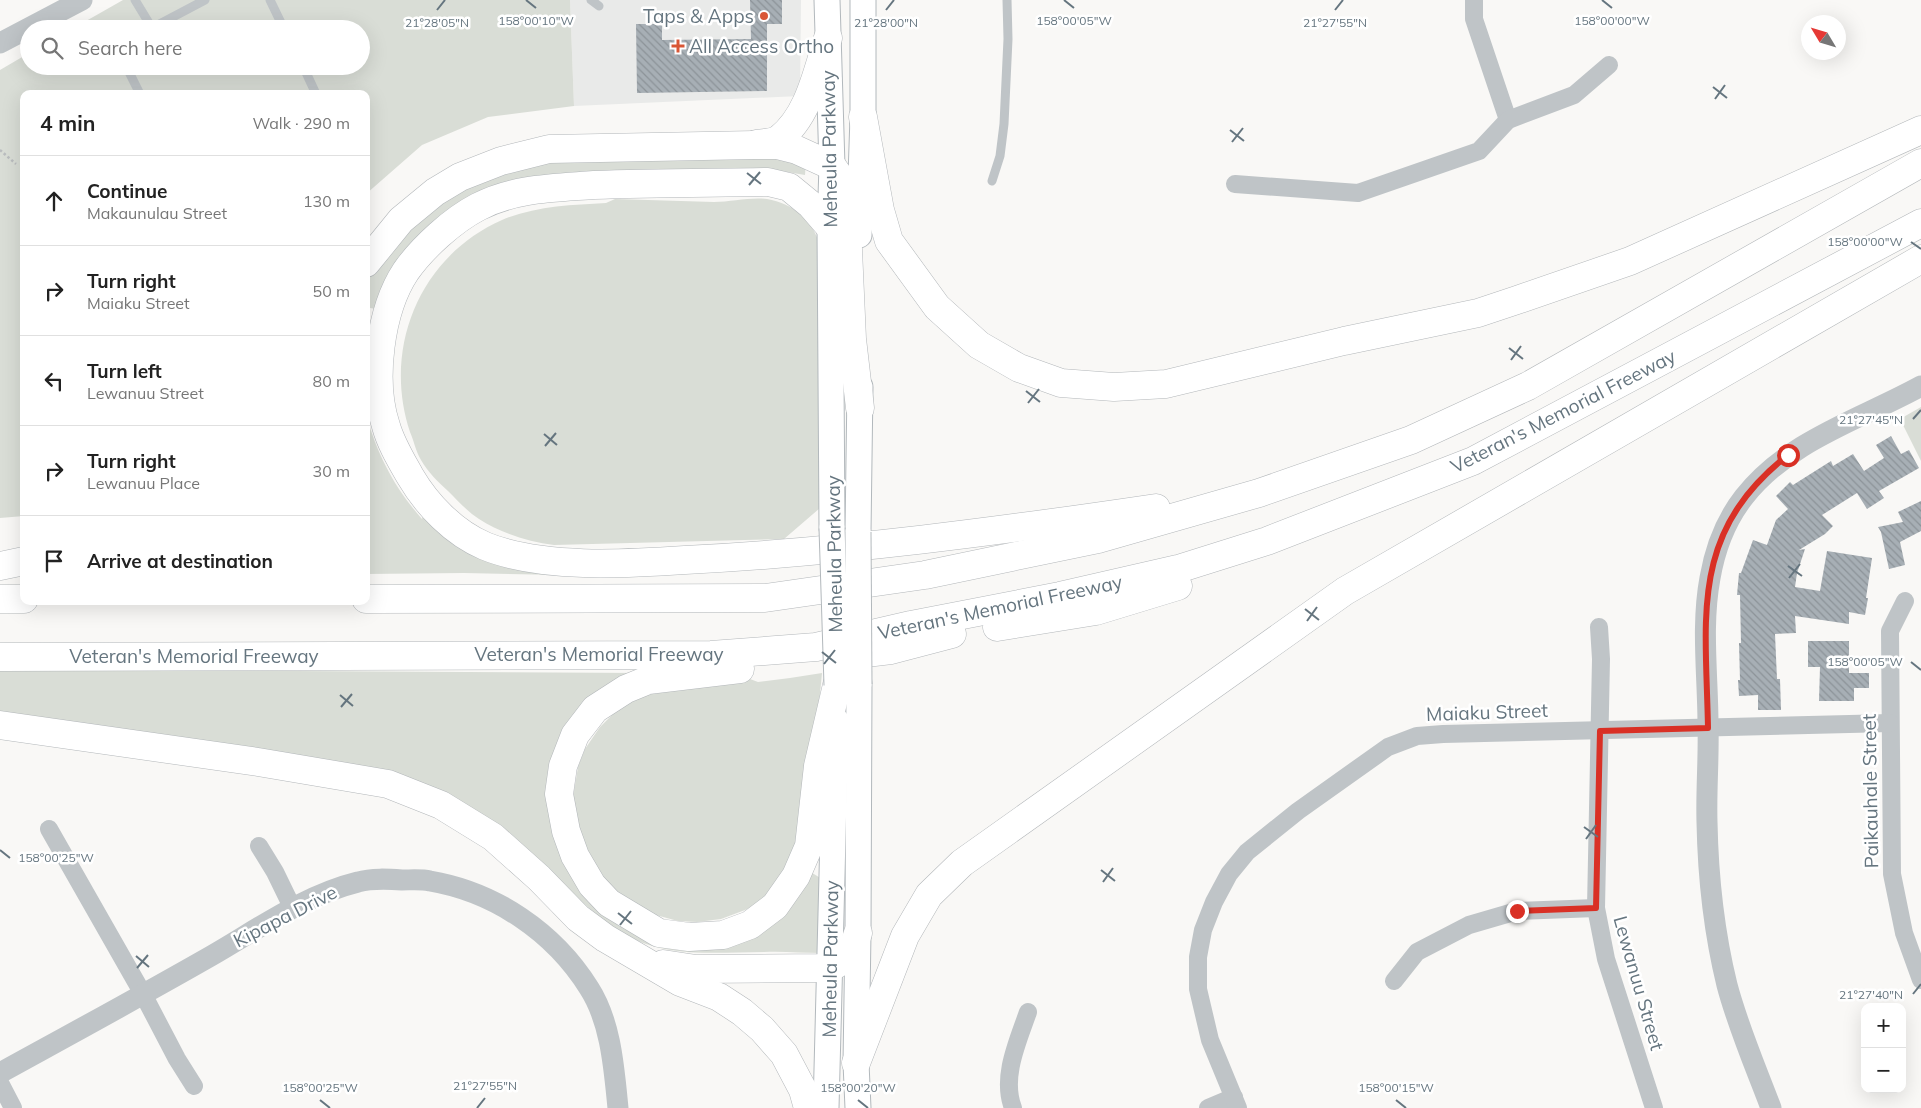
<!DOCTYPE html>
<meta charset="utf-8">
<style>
body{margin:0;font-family:Mulish,sans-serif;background:#f2f2f2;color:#222}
.controls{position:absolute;right:15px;bottom:15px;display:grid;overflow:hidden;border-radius:10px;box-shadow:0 5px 20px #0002}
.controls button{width:45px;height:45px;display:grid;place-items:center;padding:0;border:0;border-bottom:1px solid #e0e0e0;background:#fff;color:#222;font:25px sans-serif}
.compass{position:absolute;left:1801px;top:15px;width:45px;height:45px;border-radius:50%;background:#fff;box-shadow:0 5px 20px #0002;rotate:308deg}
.stop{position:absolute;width:15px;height:15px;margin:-11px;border:4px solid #d93025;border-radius:50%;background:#fff}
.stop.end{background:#d93025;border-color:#fff;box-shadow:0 1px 5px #0008}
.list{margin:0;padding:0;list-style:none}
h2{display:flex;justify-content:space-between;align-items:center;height:65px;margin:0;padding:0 20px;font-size:21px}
h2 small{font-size:16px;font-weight:400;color:#767676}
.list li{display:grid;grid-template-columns:32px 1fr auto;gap:15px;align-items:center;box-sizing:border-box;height:90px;padding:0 20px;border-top:1px solid #e0e0e0}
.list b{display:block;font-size:19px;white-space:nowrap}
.list p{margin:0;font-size:16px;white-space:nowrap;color:#767676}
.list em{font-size:16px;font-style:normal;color:#767676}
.icon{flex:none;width:28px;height:28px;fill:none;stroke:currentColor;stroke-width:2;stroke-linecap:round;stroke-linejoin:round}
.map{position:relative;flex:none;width:1921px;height:1108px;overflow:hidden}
.search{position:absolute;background:#fff;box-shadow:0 5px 20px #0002;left:20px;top:20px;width:350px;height:55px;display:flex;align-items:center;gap:12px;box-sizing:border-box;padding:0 18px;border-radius:28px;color:#767676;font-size:19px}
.panel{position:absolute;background:#fff;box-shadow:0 5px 20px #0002;left:20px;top:90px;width:350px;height:515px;border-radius:10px}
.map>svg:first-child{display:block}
.built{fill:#e9eae9}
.green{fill:#d9ddd6}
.building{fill:url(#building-back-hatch)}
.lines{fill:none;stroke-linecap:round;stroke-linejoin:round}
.secondary-casing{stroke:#b2b8bc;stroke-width:27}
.motorway-casing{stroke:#b3b7ba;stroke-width:29}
.path{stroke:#babdbf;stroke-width:2.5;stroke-dasharray:2.5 2.5;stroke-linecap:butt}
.service{stroke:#bfc4c7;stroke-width:9}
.minor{stroke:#bfc4c7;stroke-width:18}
.tertiary{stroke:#bfc4c7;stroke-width:21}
.secondary{stroke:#fff;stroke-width:25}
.motorway{stroke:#fff;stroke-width:28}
.secondary-bridge-casing{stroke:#b2b8bc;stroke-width:27;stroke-linecap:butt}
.secondary-bridge{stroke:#fff;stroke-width:25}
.route{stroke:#d93025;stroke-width:6}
.ticks{fill:none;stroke:#65757f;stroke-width:2}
.poi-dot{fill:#d95736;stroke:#fff;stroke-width:2}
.labels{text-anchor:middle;stroke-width:5;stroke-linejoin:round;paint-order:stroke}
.poi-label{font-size:19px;fill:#65757f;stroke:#fff;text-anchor:end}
.street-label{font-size:19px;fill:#65757f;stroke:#fff}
.ticks-label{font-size:12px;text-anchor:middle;fill:#65757f;stroke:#fff;stroke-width:5;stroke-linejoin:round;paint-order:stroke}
</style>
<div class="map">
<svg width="1921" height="1108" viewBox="0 0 1921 1108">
<defs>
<pattern id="building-back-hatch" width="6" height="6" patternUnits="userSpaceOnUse" patternTransform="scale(1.25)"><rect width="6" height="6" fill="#a7afb5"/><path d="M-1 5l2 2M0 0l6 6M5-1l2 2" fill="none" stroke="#8c9398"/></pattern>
</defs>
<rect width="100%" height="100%" fill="#f9f8f6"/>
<!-- built -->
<polygon class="built" points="570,0 801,0 800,96 574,106"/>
<!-- green -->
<g class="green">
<polygon points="123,0 570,0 574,106 488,117 422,145 366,194 366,94 24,94 24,516 0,518 0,70 29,53 29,66 361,66 361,29 72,29"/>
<polygon points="773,152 806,161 805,175 781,171 494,191 377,309 370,308 366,328 366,276 425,211 513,164"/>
<path d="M615 199C648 200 681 201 714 202 731 202 750 197 767 199 793 204 812 219 819 243L820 508 784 539 554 545C528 542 501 533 479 519 468 512 458 501 448 491 438 482 428 472 421 460 416 452 414 441 410 432 382 348 420 256 502 220 535 206 571 205 606 203Z"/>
<polygon points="1921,407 1921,461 1900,419"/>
<path d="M366 415C378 456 394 487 422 519L424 513 561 575 464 573 366 574Z"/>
<path d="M98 670 644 673 571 724 573 877 697 948 809 871 822 879 821 953C802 953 783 951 764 952 723 952 682 957 643 943 599 926 563 881 528 851 513 838 498 827 483 816L0 718V671Z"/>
<polygon points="822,673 807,830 800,862 760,903 745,910 721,919 697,922 678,921 652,914 622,896 600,877 579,834 573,797 578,767 585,749 600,727 613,714 620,708 646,694 723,681 750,679 758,682 790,678"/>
</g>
<!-- building -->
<g class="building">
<polygon points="750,0 782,0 782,24 767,24 767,91 637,93 636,24 662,24 662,40 751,39"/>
<polygon points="1891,436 1901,454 1909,450 1919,468 1879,491 1884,498 1867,509 1857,493 1822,515 1833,526 1825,534 1799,550 1805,549 1797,573 1795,587 1820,591 1827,551 1872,558 1866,598 1868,598 1865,615 1849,612 1849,624 1795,616 1796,633 1775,634 1777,679 1780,679 1781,710 1758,710 1758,695 1739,696 1738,680 1740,680 1739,643 1741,643 1740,595 1737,595 1739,573 1741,573 1753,540 1767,545 1776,520 1788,509 1776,496 1790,482 1793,485 1831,461 1833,466 1853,454 1864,471 1884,458 1876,445"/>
<polygon points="1921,501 1921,531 1900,542 1905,565 1889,569 1881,532 1878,527 1903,522 1898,512"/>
<polygon points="1808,641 1849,641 1849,673 1869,673 1869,688 1854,688 1854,701 1819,701 1820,667 1808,667"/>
</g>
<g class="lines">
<!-- secondary casing -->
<g class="secondary-casing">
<g id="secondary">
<polyline points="827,0 832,166 830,227 832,528"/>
<polyline points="859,235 863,117 863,0"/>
<polyline points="858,532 860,387"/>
<polyline points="826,1108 836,720"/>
<polyline points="858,1108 856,1063 858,933 859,684"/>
</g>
</g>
<!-- motorway casing -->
<g class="motorway-casing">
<g id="motorway">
<polyline points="863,117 880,210 889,241 937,307 979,345 1019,368 1061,383 1114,387 1166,384 1344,341 1478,313 1517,300 1630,261 1921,130"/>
<path d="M756 144C763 143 773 143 779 139 809 116 817 72 828 38"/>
<path d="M830 227 811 205 789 187 768 182C710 183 652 183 594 185 555 188 514 188 478 207 453 220 423 247 406 271 380 310 371 381 386 426 391 444 401 460 410 476 427 505 454 533 485 546 541 569 625 564 685 560 843 552 1000 531 1156 508"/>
<polyline points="366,263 401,220 435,192 460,177 501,161 549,149 755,145 777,145 797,150 832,166 841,179 846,205 852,339 860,408"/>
<polyline points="0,566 24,561"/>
<polyline points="0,599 24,599"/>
<polyline points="366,599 765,598 925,575 1098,539 1259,493 1411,440 1528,386 1921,163"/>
<polyline points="997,627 1096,611 1178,586"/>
<polyline points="849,655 891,650 952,634"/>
<polyline points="0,657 711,655 816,647 911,625 1060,596 1178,569 1267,541 1473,461 1921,223"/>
<polyline points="740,669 648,680 626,689 595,709 575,735 563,766 559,794 566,831 575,856 592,885 609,903 659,933 689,937 723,935 750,925 775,906 796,876 809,846 818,766 837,685"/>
<polyline points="0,725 258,762 388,784 441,805 493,837 539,878 578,918 605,938 680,982 719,997 742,1012 762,1029 784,1054 803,1090 808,1108"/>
<path d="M663 964 696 969 830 968C848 958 852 953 858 933"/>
<polyline points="856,1063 905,936 929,895 962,863 1345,591 1921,259"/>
</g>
</g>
<!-- path -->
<polyline class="path" points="0,150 16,164"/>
<!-- service -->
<g class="service">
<polyline points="135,0 152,28 205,0"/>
<polyline points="270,0 284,29"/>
<polyline points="591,0 599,6"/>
<polyline points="126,66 140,94"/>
<polyline points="303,66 316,94"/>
<polyline points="992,181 1000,156 1004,124 1008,39 1007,0"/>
</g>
<!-- minor -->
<g class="minor">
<polyline points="1474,0 1474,19 1508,120"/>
<polyline points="1235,184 1358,193 1479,151 1508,120 1574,95 1609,65"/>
<polyline points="1905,601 1890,631 1892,874 1904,933 1921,980"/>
<polyline points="1599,627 1601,659 1596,908 1606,959 1654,1108"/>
<polyline points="49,829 143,994 177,1059 194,1086"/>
<polyline points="259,846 275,872 293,909"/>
<polyline points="1394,981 1417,952 1469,925 1517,911 1596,908"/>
<polyline points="0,1083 13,1108"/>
<path d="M1013 1108C1001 1077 1018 1041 1028 1012"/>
<polyline points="1208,1108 1234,1097"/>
<polyline points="1238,1108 1210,1040 1198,989 1198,957 1203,930 1214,902 1229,874 1247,852 1298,811 1388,747 1417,736 1443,734 1890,723"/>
</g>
<!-- tertiary -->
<g class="tertiary">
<polyline points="0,43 82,0"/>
<path d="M0 1073C71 1034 141 996 211 956 258 929 305 895 358 882 372 878 388 879 402 880 411 880 421 879 430 881 495 892 554 932 589 988 611 1022 614 1068 618 1108"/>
<path d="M1771 1108C1756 1068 1738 1027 1727 985 1714 932 1708 876 1707 822 1706 790 1709 757 1708 725 1708 677 1701 626 1710 578 1715 549 1726 520 1744 497 1789 440 1859 420 1921 386"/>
</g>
<!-- secondary -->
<use href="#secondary" class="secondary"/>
<!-- motorway -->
<use href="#motorway" class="motorway"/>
<!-- secondary-bridge casing -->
<g class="secondary-bridge-casing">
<g id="secondary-bridge">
<polyline points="832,528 837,685"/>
<polyline points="858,532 859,684"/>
</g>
</g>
<!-- secondary-bridge -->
<use href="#secondary-bridge" class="secondary-bridge"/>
</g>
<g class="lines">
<!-- route -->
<path class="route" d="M1517 911 1596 908 1600 731 1708 728C1706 616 1689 533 1788 455"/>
</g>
<!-- ticks -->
<path class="ticks" d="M526 0 536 8M1064 0 1074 8M1602 0 1612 8M437 10 445 0M886 10 894 0M1335 10 1343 0M1713 87 1727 98M1715 99 1725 85M1230 130 1244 141M1232 142 1243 128M747 173 761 184M749 185 760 172M1911 242 1921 249M1509 348 1523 359M1511 360 1521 346M1026 391 1040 402M1028 403 1039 389M1913 419 1921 410M544 434 557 445M545 446 556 433M1788 566 1802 576M1789 578 1800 564M1305 609 1319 620M1307 621 1317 607M822 652 836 663M1911 662 1921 670M824 664 835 650M340 695 353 706M341 707 352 694M1584 827 1598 837M1586 839 1596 825M0 850 10 858M1101 870 1115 881M1103 882 1113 868M618 913 632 924M620 925 631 911M136 956 149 967M137 968 148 955M1913 994 1921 984M320 1100 330 1108M858 1100 868 1108M1396 1100 1406 1108M477 1108 485 1098"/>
<!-- markers -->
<g class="poi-dot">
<circle cx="764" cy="16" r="5"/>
<path d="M675.5 38.5h5v5h5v5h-5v5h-5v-5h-5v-5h5z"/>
</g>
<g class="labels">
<!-- poi labels -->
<g class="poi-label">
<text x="754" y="23">Taps &amp; Apps</text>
<text x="689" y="53" text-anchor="start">All Access Ortho</text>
</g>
<!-- street labels -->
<g class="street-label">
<text transform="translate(829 149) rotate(-91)" y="7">Meheula Parkway</text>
<text transform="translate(1563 411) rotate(-27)" y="7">Veteran's Memorial Freeway</text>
<text transform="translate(834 554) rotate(-91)" y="7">Meheula Parkway</text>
<text transform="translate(1000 607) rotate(-12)" y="7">Veteran's Memorial Freeway</text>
<text x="599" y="661">Veteran's Memorial Freeway</text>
<text x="194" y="663">Veteran's Memorial Freeway</text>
<text transform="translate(1487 712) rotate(-2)" y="7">Maiaku Street</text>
<text transform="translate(1870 791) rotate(-91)" y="7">Paikauhale Street</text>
<text transform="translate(285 916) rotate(-27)" y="7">Kipapa Drive</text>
<text transform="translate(830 959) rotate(-89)" y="7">Meheula Parkway</text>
<text transform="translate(1639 983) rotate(74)" y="7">Lewanuu Street</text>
</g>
</g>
<g class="ticks-label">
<text x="536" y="25">158°00'10"W</text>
<text x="1074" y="25">158°00'05"W</text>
<text x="1612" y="25">158°00'00"W</text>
<text x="437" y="27">21°28'05"N</text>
<text x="886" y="27">21°28'00"N</text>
<text x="1335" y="27">21°27'55"N</text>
<text x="1865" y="246">158°00'00"W</text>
<text x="1871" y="424">21°27'45"N</text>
<text x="1865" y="666">158°00'05"W</text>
<text x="56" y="862">158°00'25"W</text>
<text x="1871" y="999">21°27'40"N</text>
<text x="485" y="1090">21°27'55"N</text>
<text x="320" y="1092">158°00'25"W</text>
<text x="858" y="1092">158°00'20"W</text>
<text x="1396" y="1092">158°00'15"W</text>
</g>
</svg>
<div class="controls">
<button>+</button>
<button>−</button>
</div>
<svg class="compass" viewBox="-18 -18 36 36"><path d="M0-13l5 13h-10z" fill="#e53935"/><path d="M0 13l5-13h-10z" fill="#767676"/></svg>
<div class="stop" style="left:1788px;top:455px"></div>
<div class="stop end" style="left:1517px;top:911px"></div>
<div class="search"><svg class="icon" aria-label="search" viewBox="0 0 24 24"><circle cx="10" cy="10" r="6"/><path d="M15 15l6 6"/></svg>Search here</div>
<section class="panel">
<h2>4 min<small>Walk · 290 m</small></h2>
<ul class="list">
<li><svg class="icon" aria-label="ahead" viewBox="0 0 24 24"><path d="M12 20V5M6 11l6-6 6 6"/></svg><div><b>Continue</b><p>Makaunulau Street</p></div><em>130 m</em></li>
<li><svg class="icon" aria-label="right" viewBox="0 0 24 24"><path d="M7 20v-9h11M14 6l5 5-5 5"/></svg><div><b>Turn right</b><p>Maiaku Street</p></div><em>50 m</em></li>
<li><svg class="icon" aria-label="left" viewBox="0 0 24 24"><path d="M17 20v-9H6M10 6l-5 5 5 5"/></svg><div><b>Turn left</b><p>Lewanuu Street</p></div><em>80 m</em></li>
<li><svg class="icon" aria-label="right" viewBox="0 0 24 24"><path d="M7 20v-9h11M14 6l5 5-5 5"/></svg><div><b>Turn right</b><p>Lewanuu Place</p></div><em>30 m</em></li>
<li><svg class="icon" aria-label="arrive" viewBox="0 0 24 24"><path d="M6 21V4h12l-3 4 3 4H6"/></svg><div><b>Arrive at destination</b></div></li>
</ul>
</section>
</div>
